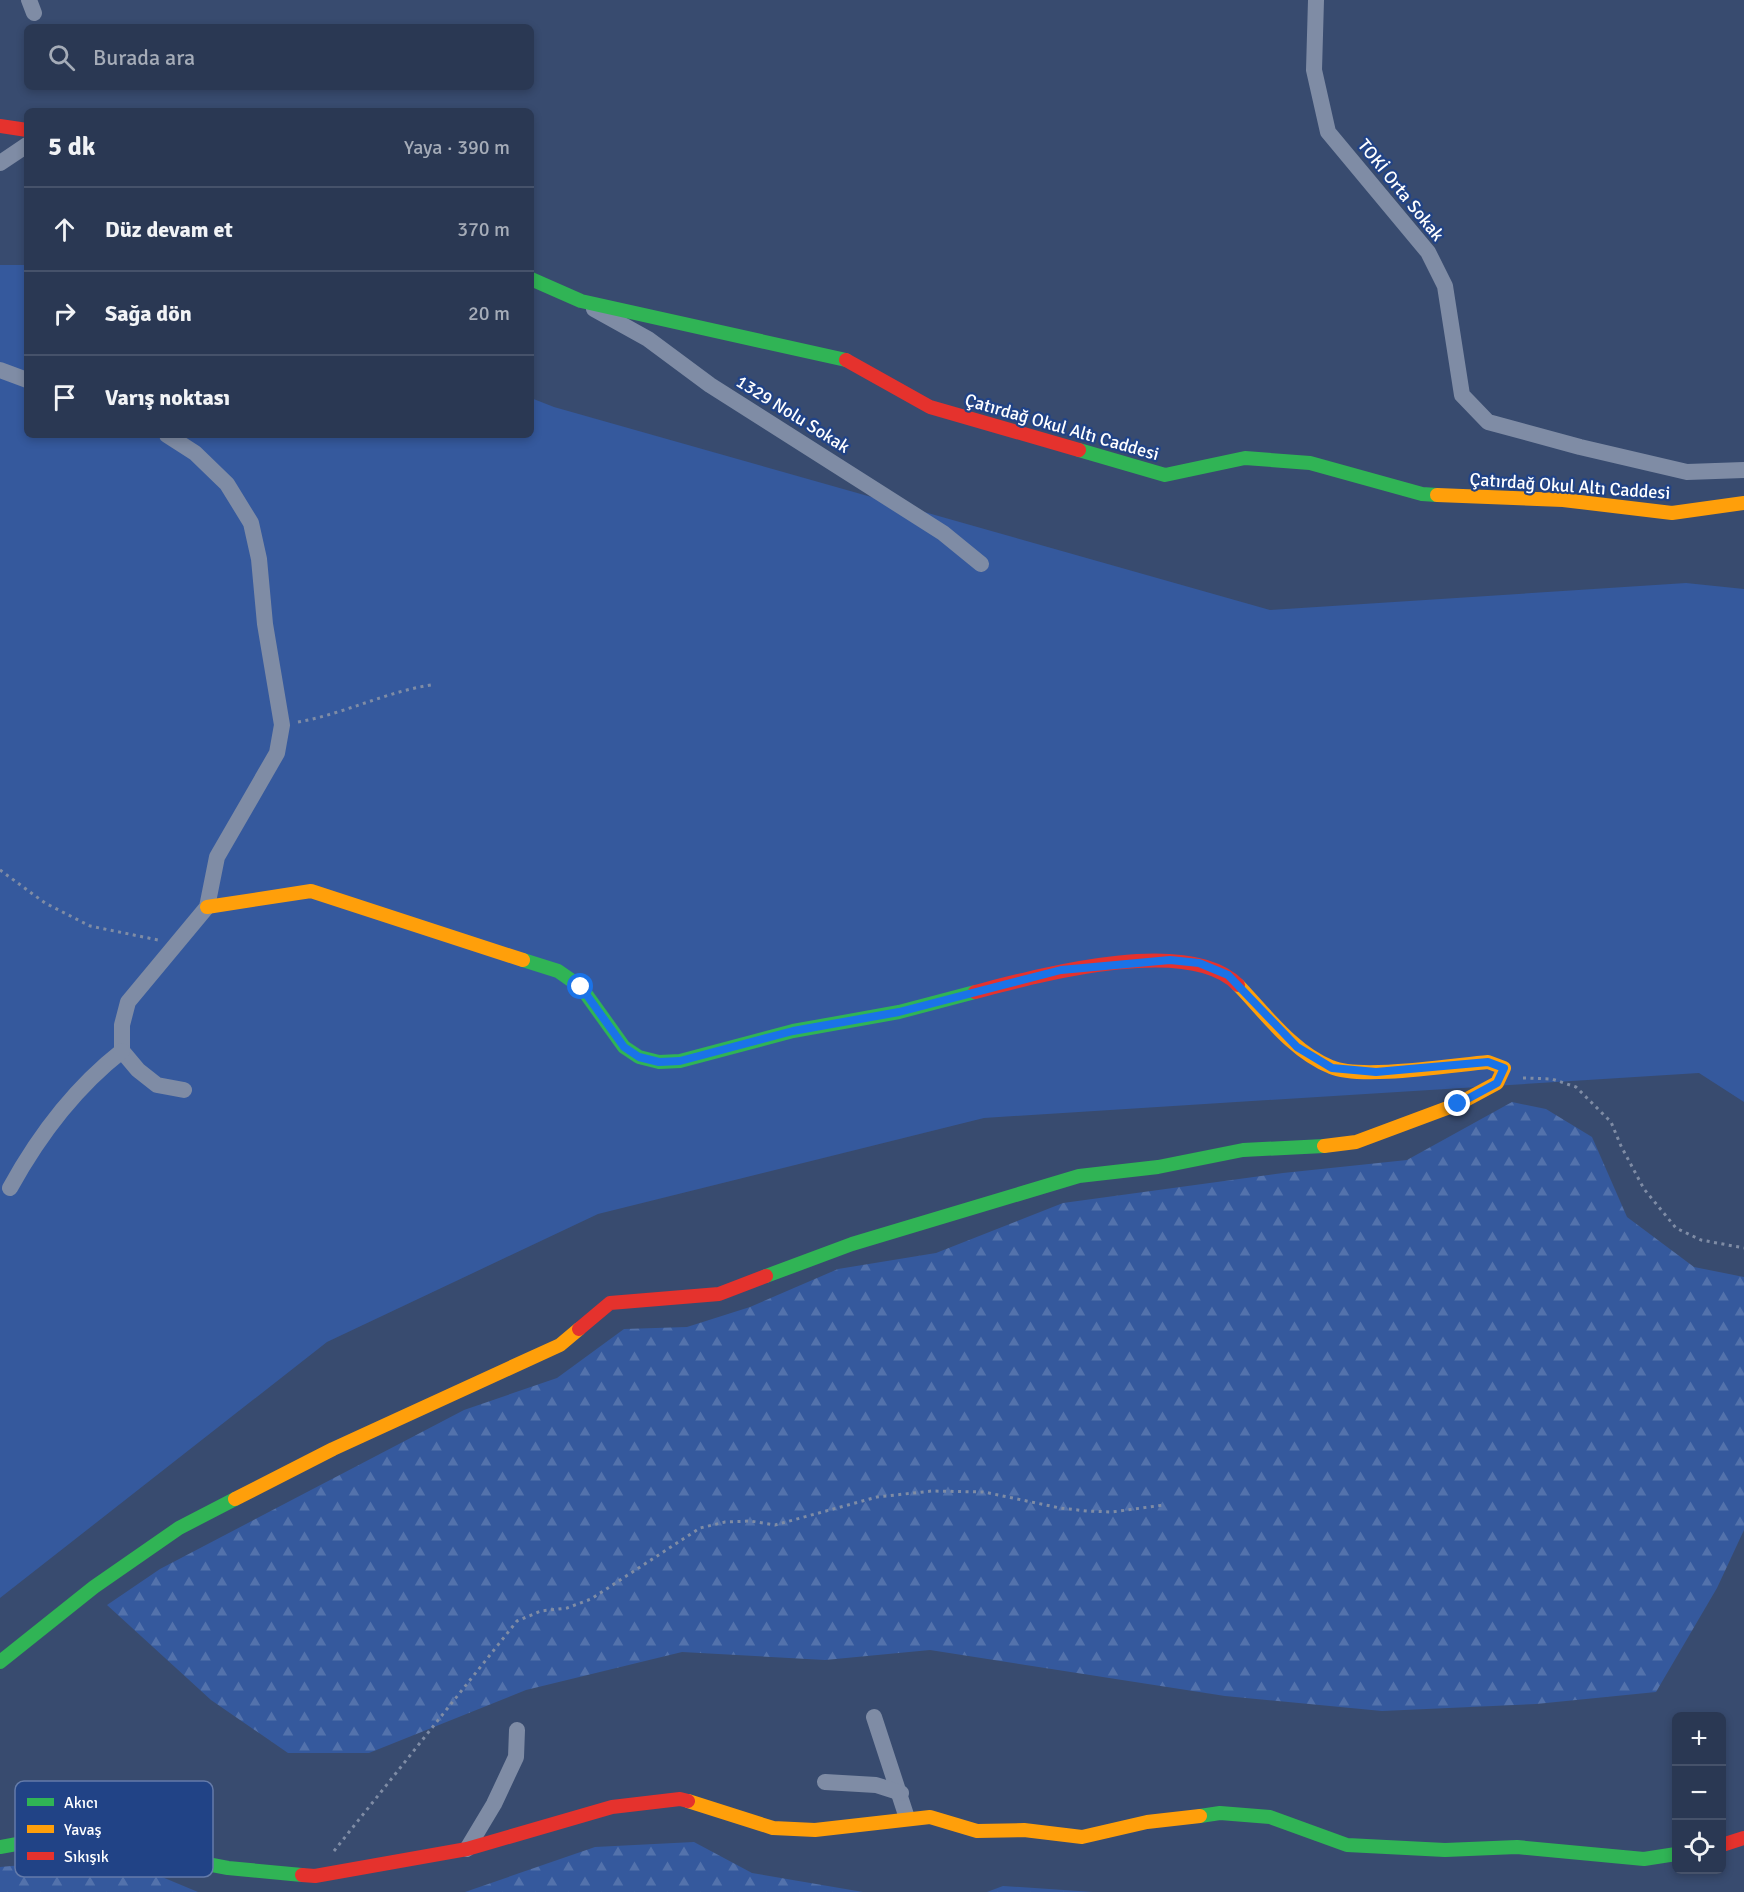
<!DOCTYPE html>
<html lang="tr">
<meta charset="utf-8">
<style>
body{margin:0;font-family:Signika,sans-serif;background:#36435d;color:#f1f3f6}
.controls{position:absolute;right:18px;bottom:18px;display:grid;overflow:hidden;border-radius:9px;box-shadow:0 3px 9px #0003}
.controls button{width:54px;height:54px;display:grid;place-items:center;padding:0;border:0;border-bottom:2px solid #46526a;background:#2a3853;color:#f1f3f6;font:30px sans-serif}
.stop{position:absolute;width:18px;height:18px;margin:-14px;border:4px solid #1a73e8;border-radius:50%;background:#fff}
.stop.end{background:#1a73e8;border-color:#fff;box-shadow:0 2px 6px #0008}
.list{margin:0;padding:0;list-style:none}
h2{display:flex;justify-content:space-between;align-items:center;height:78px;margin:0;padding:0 24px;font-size:26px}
h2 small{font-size:20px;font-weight:400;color:#a5acb8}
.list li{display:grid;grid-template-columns:39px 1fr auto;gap:18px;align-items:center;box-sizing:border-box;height:84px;padding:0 24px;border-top:2px solid #46526a}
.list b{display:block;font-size:22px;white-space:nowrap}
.list em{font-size:20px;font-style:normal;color:#a5acb8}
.icon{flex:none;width:33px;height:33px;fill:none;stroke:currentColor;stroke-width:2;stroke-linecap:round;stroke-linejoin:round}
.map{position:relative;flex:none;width:1744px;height:1892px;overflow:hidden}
.search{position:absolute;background:#2a3853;box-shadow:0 3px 9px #0003;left:24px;top:24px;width:510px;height:66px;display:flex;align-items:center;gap:15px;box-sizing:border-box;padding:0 21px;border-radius:9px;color:#a5acb8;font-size:22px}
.panel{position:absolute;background:#2a3853;box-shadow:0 3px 9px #0003;left:24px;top:108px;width:510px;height:330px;border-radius:9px}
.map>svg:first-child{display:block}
.grass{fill:#35599d}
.forest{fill:url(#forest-firs)}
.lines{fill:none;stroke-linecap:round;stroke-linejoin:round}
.path{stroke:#7f8ca5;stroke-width:3;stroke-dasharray:3 4.5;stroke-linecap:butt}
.street{stroke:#7f8ca5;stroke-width:16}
.fast{stroke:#30b455;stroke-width:14}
.slow{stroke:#ff9f0a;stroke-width:14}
.jam{stroke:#e5322d;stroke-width:14}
.route{stroke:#1a73e8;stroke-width:8}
.labels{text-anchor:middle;stroke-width:4.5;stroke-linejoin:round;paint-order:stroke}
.street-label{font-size:18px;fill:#fff;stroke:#214386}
.key{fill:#214386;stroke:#647baa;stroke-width:1.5}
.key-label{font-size:16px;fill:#fff}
</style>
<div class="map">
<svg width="1744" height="1892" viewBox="0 0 1744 1892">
<defs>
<pattern id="forest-firs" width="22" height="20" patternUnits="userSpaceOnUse" patternTransform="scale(1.5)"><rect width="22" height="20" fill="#35599d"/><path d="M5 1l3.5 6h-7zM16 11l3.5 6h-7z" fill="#5372ac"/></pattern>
</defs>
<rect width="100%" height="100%" fill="#384b6f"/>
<!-- grass -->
<polygon class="grass" points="0,265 27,265 27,435 531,435 531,398 554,407 1270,610 1686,583 1744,589 1744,1102 1699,1073 984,1118 598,1214 327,1342 0,1598"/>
<!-- forest -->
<g class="forest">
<polygon points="1512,1102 1546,1109 1592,1137 1627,1217 1694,1267 1744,1277 1744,1530 1717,1588 1656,1692 1536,1704 1382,1711 1225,1696 930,1650 825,1660 682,1652 526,1690 369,1753 288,1753 211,1700 107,1605 160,1569 464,1410 557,1378 624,1329 687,1327 750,1307 838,1269 936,1253 1063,1203 1283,1173 1407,1160"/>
<polygon points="694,1842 752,1873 863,1892 465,1892 595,1847"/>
<polygon points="114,1857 198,1892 0,1892 0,1867"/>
<polygon points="1003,1886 1093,1892 987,1892"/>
</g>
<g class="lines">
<!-- path -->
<g class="path">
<path d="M298 722C344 714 385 692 431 685"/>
<polyline points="0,870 45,903 90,926 158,940"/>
<polyline points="1523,1078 1552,1079 1576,1087 1611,1122 1621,1146 1644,1189 1676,1228 1701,1240 1744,1248"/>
<polyline points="334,1851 517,1621 541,1611 567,1608 591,1599 700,1528 725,1522 750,1521 775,1525 877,1497 932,1491 984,1492 1060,1508 1087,1511 1112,1512 1164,1505"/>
</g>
<!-- street -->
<g class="street">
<polyline points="29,0 34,13"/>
<polyline points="1316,0 1314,70 1328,132 1428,252 1445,286 1462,395 1488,422 1580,447 1687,472 1744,470"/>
<polyline points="0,163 27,145"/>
<polyline points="594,309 648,339 710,385 943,533 981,564"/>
<polyline points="0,370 27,380"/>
<polyline points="167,435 195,453 227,484 251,523 259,559 265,624 282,725 277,753 217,857 207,907 128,1002 122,1025 122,1051 138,1070 157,1085 184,1090"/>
<path d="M10 1188C38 1137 76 1087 122 1051"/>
<polyline points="874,1717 907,1818"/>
<polyline points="825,1782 876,1785 901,1793"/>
<polyline points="467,1849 494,1804 516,1757 517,1730"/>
</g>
<!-- fast -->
<g class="fast">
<polyline points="531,279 581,301 846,360"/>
<polyline points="1079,450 1165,475 1245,458 1310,463 1422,494 1437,495"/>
<polyline points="523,960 558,971 581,987 624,1047 639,1057 659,1062 680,1061 793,1031 899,1012 975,992"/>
<polyline points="766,1276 852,1244 1079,1176 1158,1167 1243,1150 1324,1146"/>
<polyline points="0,1662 94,1587 179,1528 235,1499"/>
<polyline points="1200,1816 1220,1813 1270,1817 1347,1845 1445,1850 1517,1847 1644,1859 1676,1854"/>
<polyline points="0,1847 60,1836 228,1868 302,1875"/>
</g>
<!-- slow -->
<g class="slow">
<polyline points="1437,495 1563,500 1672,513 1744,503"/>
<polyline points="207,907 311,891 523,960"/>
<path d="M1238 985C1265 1013 1293 1052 1331 1067 1360 1080 1453 1065 1488 1062L1504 1068 1497 1083 1458 1104 1356 1142 1324 1146"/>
<polyline points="235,1499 333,1449 560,1345 579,1329"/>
<polyline points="688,1801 773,1828 815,1830 930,1817 977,1831 1024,1830 1082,1837 1147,1822 1200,1816"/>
</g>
<!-- jam -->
<g class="jam">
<polyline points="0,126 27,130"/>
<polyline points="846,360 930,407 1079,450"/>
<path d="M975 992C1037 976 1188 934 1238 985"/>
<polyline points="579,1329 610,1303 719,1294 766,1276"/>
<polyline points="1722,1845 1744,1838"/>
<polyline points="302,1875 315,1876 467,1849 612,1807 680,1799 688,1801"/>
</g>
</g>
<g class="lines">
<!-- route -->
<polyline class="route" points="581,987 624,1047 639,1057 659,1062 680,1061 793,1031 899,1012 1061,970 1170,960 1199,963 1228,975 1297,1047 1332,1068 1376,1072 1488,1062 1504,1068 1497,1083 1458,1104"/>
</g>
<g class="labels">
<!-- street labels -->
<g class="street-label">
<text transform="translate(1401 190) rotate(51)" y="6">TOKİ Orta Sokak</text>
<text transform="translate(793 414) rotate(32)" y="6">1329 Nolu Sokak</text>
<text transform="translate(1062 427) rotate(16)" y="6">Çatırdağ Okul Altı Caddesi</text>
<text transform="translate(1570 486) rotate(4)" y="6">Çatırdağ Okul Altı Caddesi</text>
</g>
</g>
<!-- legend -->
<rect x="15" y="1781" width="198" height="96" rx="9" class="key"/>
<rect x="27" y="1798" width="27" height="8" fill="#30b455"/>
<rect x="27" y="1825" width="27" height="8" fill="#ff9f0a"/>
<rect x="27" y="1852" width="27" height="8" fill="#e5322d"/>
<g class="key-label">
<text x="64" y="1808">Akıcı</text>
<text x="64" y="1835">Yavaş</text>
<text x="64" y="1862">Sıkışık</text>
</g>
</svg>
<div class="controls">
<button>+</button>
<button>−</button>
<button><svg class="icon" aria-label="locate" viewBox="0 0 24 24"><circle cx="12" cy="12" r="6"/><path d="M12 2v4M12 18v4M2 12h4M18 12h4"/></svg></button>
</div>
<div class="stop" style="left:581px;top:987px"></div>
<div class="stop end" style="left:1458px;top:1104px"></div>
<div class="search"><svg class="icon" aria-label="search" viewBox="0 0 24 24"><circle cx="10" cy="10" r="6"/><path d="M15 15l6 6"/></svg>Burada ara</div>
<section class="panel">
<h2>5 dk<small>Yaya · 390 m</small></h2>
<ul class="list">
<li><svg class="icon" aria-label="ahead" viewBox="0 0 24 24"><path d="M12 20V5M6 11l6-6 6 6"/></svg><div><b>Düz devam et</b></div><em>370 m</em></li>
<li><svg class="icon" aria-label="right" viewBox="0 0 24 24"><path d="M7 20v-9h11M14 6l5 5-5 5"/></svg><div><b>Sağa dön</b></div><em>20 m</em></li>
<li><svg class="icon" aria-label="arrive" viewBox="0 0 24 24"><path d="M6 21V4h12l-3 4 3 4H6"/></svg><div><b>Varış noktası</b></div></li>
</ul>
</section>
</div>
